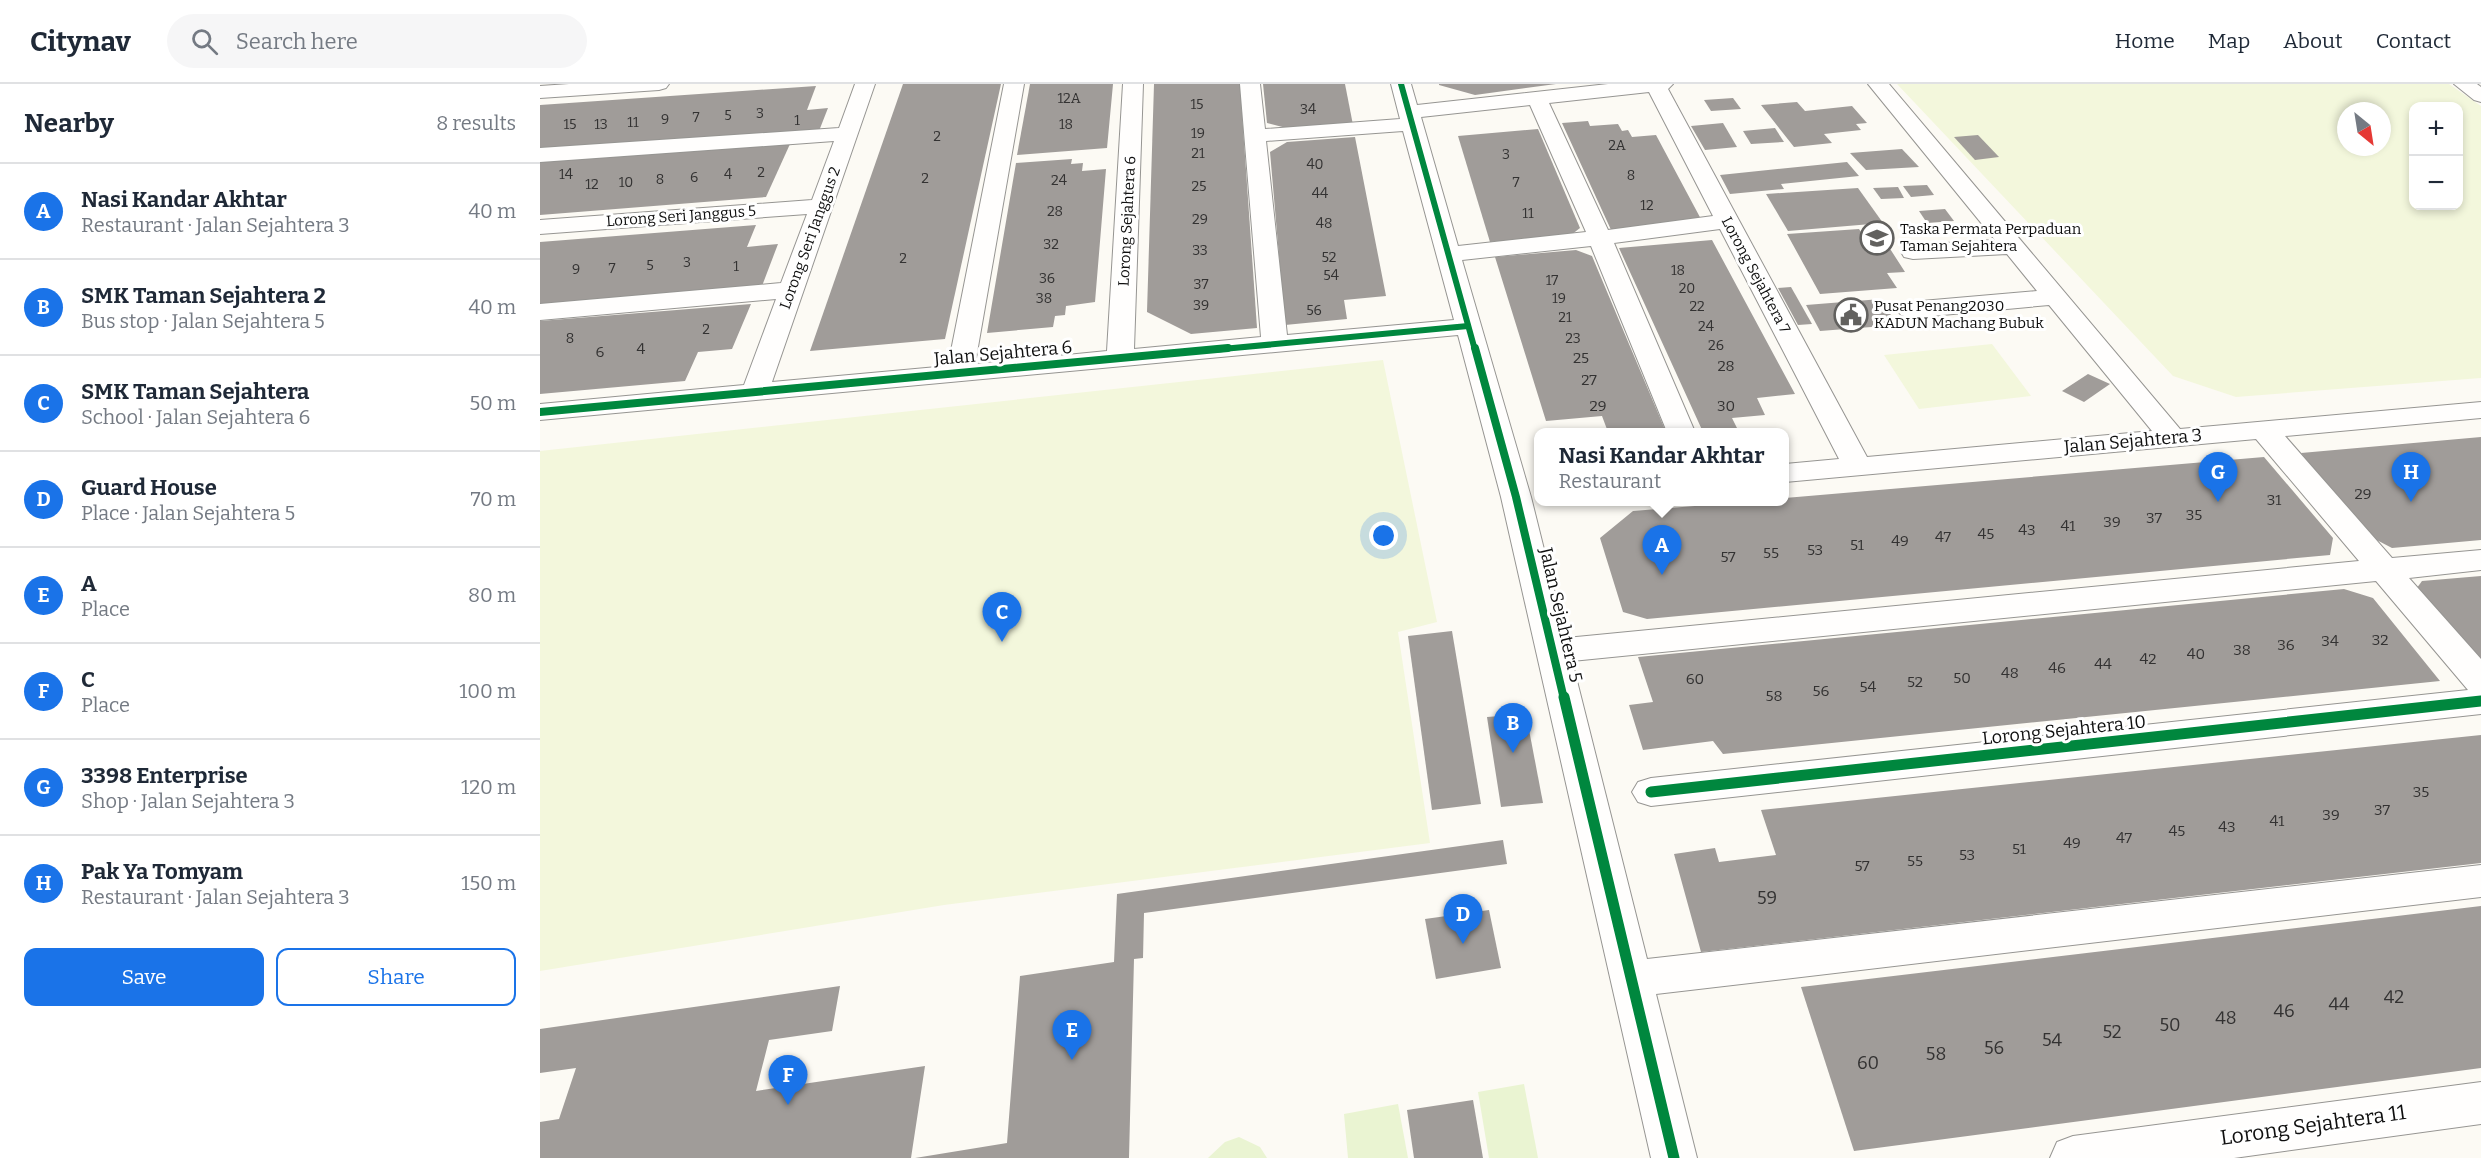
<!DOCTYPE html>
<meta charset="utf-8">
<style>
body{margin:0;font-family:Bitter,serif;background:#f6f6f7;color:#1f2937}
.controls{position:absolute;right:18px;top:18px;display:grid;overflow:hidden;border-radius:12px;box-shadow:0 3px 9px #0003}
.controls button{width:54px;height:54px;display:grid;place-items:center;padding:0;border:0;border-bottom:2px solid #e0e1e3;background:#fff;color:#1f2937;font:30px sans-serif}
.compass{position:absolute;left:1797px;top:18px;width:54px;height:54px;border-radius:50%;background:#fff;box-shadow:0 3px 9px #0003;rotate:150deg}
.you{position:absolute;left:844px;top:452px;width:21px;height:21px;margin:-15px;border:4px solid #fff;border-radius:50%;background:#1a73e8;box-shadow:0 0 0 9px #1a73e833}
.badge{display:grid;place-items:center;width:39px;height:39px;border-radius:50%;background:#1a73e8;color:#fff;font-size:20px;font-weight:700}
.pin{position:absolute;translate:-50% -50px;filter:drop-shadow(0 2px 3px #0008)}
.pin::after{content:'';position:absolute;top:32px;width:21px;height:18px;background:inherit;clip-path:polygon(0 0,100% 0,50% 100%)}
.popup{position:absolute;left:994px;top:344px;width:255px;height:78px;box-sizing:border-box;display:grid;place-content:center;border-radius:12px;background:#fff;filter:drop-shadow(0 2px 4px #0005);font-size:20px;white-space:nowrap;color:#747a83}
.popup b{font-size:22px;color:#1f2937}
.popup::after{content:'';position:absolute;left:50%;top:100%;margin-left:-12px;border:12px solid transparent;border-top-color:#fff}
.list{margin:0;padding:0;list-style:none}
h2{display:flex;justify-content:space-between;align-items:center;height:78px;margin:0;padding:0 24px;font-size:26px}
h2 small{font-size:20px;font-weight:400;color:#747a83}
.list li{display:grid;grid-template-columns:39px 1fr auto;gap:18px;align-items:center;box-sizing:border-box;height:96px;padding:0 24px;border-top:2px solid #e0e1e3}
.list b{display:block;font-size:22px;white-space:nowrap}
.list p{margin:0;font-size:20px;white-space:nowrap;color:#747a83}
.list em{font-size:20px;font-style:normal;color:#747a83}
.actions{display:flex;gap:12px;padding:18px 24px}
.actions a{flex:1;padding:14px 0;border:2px solid #1a73e8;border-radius:12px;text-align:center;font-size:21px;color:#1a73e8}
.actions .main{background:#1a73e8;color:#fff}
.icon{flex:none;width:33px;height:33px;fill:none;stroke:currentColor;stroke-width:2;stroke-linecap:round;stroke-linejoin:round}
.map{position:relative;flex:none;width:1941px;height:1074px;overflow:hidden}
header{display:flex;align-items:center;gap:36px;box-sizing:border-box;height:84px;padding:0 30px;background:#fff;border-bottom:2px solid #e0e1e3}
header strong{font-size:28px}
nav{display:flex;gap:33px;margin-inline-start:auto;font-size:21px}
.search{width:420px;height:54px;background:#f6f6f7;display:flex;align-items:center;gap:15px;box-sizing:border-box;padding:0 21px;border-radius:33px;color:#747a83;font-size:22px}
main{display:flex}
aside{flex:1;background:#fff}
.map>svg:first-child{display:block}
.green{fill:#eaf4d2}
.pitch{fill:#f3f7dc;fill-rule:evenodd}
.building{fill:#a09c99}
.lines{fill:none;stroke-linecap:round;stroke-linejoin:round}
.minor-casing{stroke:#969592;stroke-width:2}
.minor{fill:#fffefd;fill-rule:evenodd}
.cycleway-far2-casing{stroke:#fff;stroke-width:8}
.cycleway-far1-casing{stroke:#fff;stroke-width:12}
.cycleway-casing{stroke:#fff;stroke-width:15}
.cycleway-far2{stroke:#00873e;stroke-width:6}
.cycleway-far1{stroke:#00873e;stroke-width:8}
.cycleway{stroke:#00873e;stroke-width:11}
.labels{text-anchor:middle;stroke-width:6;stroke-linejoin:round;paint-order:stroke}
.far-number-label{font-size:14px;fill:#333232}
.far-street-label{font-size:15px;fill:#0f0f0f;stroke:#fff}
.far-poi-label{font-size:15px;fill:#0f0f0f;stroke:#fff;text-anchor:start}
.number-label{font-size:15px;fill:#333232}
.street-label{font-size:18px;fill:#0f0f0f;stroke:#fff}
.near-number-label{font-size:18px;fill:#333232}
.near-street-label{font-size:21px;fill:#0f0f0f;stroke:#fff}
</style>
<header>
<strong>Citynav</strong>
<div class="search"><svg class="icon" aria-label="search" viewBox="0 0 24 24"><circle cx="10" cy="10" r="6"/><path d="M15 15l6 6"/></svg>Search here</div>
<nav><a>Home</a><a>Map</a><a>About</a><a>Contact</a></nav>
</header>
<main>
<aside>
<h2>Nearby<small>8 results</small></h2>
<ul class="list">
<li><span class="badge">A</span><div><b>Nasi Kandar Akhtar</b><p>Restaurant · Jalan Sejahtera 3</p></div><em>40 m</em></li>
<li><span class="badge">B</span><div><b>SMK Taman Sejahtera 2</b><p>Bus stop · Jalan Sejahtera 5</p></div><em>40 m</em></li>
<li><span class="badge">C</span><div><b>SMK Taman Sejahtera</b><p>School · Jalan Sejahtera 6</p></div><em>50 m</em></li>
<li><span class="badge">D</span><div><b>Guard House</b><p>Place · Jalan Sejahtera 5</p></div><em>70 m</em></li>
<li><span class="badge">E</span><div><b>A</b><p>Place</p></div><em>80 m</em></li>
<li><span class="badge">F</span><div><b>C</b><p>Place</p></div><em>100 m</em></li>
<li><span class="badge">G</span><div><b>3398 Enterprise</b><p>Shop · Jalan Sejahtera 3</p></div><em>120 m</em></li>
<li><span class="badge">H</span><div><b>Pak Ya Tomyam</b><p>Restaurant · Jalan Sejahtera 3</p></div><em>150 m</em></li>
</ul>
<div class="actions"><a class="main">Save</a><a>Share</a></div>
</aside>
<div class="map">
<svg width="1941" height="1074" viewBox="0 0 1941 1074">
<rect width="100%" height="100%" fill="#fcfaf4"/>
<!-- green -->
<g class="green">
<polygon points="984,1000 998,1074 949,1074 938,1008"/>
<polygon points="858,1020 868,1074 808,1074 804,1030"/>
<polygon points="699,1053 720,1063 727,1074 668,1074 685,1058"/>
</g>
<!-- pitch -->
<g class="pitch">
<path d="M1357 0H1909L1941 22V294L1696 313 1633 292ZM1874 22H1918V122H1874ZM1806 27H1842V63H1806Z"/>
<polygon points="1452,260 1491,312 1379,325 1344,271"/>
<polygon points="843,276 897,538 858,548 890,759 404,821 0,887 0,367"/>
</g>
<!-- building -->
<g class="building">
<polygon points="363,0 461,0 405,255 270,267"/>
<polygon points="490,0 573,0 567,64 477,71"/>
<polygon points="614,0 700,0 717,244 651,250 607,228"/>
<polygon points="723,0 805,0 813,41 754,46 727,39"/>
<polygon points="1016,0 935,11 899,1 899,0"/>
<polygon points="276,2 267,26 288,24 279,47 0,67 0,21"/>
<polygon points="1193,14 1201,25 1171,27 1164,16"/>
<polygon points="1257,18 1265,27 1312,22 1327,39 1316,40 1321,46 1284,50 1292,59 1254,63 1221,21"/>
<polygon points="1048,37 1050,42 1078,40 1082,47 1088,46 1092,53 1116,51 1162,137 1072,148 1022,39"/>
<polygon points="1183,39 1197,63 1165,66 1151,42"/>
<polygon points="1235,44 1244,58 1211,60 1203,47"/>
<polygon points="998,45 1040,144 1031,151 950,158 918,52"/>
<polygon points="1438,51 1459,73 1435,76 1414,53"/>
<polygon points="815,53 846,212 804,216 807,235 745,241 730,68 747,58"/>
<polygon points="250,60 226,113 0,131 0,78"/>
<polygon points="1362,65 1379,83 1326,86 1310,69"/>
<polygon points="532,75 531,80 543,79 542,87 566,85 555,218 526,222 525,231 515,232 513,243 447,249 476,79"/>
<polygon points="1307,78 1319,92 1241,100 1244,105 1190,110 1180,91"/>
<polygon points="1387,101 1394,111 1371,113 1363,102"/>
<polygon points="1358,103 1364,114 1341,115 1333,104"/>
<polygon points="1318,104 1343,139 1248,147 1226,110"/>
<polygon points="1405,125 1414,137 1387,139 1379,127"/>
<polygon points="216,141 207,163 238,160 222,202 0,221 0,158"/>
<polygon points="1319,145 1328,159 1345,157 1365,188 1347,189 1357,204 1280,210 1247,150"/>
<polygon points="1172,156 1255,310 1217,314 1225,331 1192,334 1198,346 1163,348 1079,164"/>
<polygon points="1036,166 1052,172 1126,348 1068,348 1062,332 1006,337 955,173"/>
<polygon points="1251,203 1272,240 1258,241 1238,204"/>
<polygon points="1341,215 1357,241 1280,247 1266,221"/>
<polygon points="211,220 192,265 158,268 145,297 0,310 0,237"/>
<polygon points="1548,290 1570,300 1544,318 1522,307"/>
<polygon points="1941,353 1941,456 1852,464 1829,452 1761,369"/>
<polygon points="1724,373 1793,454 1790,471 1107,535 1083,528 1060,454 1093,427 1204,418 1245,418 1245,414"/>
<polygon points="1941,492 1941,593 1871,512 1882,497"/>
<polygon points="1804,505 1833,514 1900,597 1183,670 1173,657 1103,666 1089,621 1113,618 1098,573"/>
<polygon points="912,547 941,720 892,726 868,552"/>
<polygon points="986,630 1003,719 961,723 947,633"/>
<polygon points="1941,651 1941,779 1161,868 1134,770 1175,764 1179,778 1236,771 1221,726"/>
<polygon points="963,756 967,780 604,829 603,874 594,875 589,1074 375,1074 467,1059 480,892 574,878 577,810"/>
<polygon points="1941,822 1941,984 1314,1067 1261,903"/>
<polygon points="949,826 961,884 896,895 885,835"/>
<polygon points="300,902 292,947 229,956 216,1007 385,982 371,1074 0,1074 0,1038 19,1035 36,984 0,989 0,945"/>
<polygon points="933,1016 943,1074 874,1074 867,1026"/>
</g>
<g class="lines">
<!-- minor casing -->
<g class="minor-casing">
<g id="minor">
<polygon points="29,0 129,0 126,4 119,6 0,14 0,2"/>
<path d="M315 0H335L232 298 408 282 464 0H484L435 280 567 267 583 0H603L594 265 721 253 700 0H720L725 45 860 35 851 0H871L877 21 1068 0H1133L1128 5 1327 373 1612 347 1509 221 1370 234 1361 231 1357 226 1361 221 1370 218 1497 207 1467 170 1373 175 1364 173 1361 168 1364 163 1373 161 1455 156 1328 0H1349L1640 345 1941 318V334L1745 352 1852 474 1941 466V486L1869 494 1941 575V630L1111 722 1098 718 1092 708 1098 698 1111 694 1928 606 1836 497 1032 577 1107 875 1941 781V813L1116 910 1157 1074H1111L961 413 918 251 0 336V320L204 301 236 215 0 236V220L241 199 267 130 0 150V136L272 116 294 57 0 78V64L299 44ZM1109 8 1173 132 1068 146 1009 19ZM990 21 1046 148 918 162 881 33ZM863 47 914 236 747 251 726 57ZM1180 145 1299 375 1245 380V398L1716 355 1819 477 1026 554 991 413 922 176 1051 162 1127 348H1155L1074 159Z"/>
<polygon points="1914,0 1937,0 1941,3 1941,18 1934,16"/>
<polygon points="1941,998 1941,1040 1694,1074 1510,1074 1517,1058 1533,1052"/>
</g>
</g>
<!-- minor -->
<use href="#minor" class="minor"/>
<!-- cycleway-far2 casing -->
<g class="cycleway-far2-casing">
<g id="cycleway-far2">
<polyline points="861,0 935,266"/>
<polyline points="672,266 928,242"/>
</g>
</g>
<!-- cycleway-far1 casing -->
<g class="cycleway-far1-casing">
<g id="cycleway-far1">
<polyline points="935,264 976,413 1024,615"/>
<polyline points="0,328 688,264"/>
</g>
</g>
<!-- cycleway casing -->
<g class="cycleway-casing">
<g id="cycleway">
<polyline points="1024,613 1134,1074"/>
<polyline points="1111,708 1941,617"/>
</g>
</g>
<!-- cycleway-far2 -->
<use href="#cycleway-far2" class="cycleway-far2"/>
<!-- cycleway-far1 -->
<use href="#cycleway-far1" class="cycleway-far1"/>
<!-- cycleway -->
<use href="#cycleway" class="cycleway"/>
</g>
<!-- icons -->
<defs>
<g id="school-ring" transform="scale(1.725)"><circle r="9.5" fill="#fff" stroke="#62615f" stroke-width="1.5"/><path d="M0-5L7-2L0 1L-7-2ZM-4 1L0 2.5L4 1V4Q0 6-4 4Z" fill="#62615f"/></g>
<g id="civic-ring" transform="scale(1.725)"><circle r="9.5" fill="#fff" stroke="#62615f" stroke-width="1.5"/><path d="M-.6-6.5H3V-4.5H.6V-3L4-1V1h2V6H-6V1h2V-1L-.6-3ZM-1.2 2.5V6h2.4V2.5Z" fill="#62615f"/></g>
</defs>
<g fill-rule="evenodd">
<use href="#school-ring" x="1337" y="154"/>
<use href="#civic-ring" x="1311" y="231"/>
</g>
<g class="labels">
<!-- far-number labels -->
<g class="far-number-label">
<text x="529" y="19">12A</text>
<text x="657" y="25">15</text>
<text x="768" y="30">34</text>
<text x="220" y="34">3</text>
<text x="188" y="36">5</text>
<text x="156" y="38">7</text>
<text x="125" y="40">9</text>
<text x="257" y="41">1</text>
<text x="93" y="43">11</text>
<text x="30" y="45">15</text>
<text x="61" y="45">13</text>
<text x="526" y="45">18</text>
<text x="658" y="54">19</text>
<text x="397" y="57">2</text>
<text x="1077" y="66">2A</text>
<text x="658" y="74">21</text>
<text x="966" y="75">3</text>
<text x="775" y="85">40</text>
<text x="221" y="93">2</text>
<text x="26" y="95">14</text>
<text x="188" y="95">4</text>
<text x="1091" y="96">8</text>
<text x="154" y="98">6</text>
<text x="385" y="99">2</text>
<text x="120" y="100">8</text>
<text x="519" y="101">24</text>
<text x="86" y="103">10</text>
<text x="976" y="103">7</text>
<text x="52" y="105">12</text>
<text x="659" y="107">25</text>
<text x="780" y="114">44</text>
<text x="1107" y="126">12</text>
<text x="515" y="132">28</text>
<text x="988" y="134">11</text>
<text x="660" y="140">29</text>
<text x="784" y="144">48</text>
<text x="511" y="165">32</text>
<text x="660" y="171">33</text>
<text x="789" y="178">52</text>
<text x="363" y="179">2</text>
<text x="147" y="183">3</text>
<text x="110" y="186">5</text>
<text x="196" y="187">1</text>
<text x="72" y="189">7</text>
<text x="36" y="190">9</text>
<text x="1138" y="191">18</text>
<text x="791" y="196">54</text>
<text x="507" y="199">36</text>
<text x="1012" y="201">17</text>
<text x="661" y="205">37</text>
<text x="1147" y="209">20</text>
<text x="504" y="219">38</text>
<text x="1019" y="219">19</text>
<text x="661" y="226">39</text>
<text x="1157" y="227">22</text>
<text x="774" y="231">56</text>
<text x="1025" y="238">21</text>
<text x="1166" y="247">24</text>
<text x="166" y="250">2</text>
<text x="30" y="259">8</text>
<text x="1033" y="259">23</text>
<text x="1176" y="266">26</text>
</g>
<!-- far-street labels -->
<g class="far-street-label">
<text transform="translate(141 132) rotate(-4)" y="5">Lorong Seri Janggus 5</text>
<text transform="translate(587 137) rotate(-87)" y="5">Lorong Sejahtera 6</text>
<text transform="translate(270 154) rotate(-70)" y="5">Lorong Seri Janggus 2</text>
<text transform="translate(1216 191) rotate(62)" y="5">Lorong Sejahtera 7</text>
</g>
<!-- far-poi labels -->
<g class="far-poi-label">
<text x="1360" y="150">Taska Permata Perpaduan<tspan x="1360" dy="17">Taman Sejahtera</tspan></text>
<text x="1334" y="227">Pusat Penang2030<tspan x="1334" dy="17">KADUN Machang Bubuk</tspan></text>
</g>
<!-- number labels -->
<g class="number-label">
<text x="101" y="270">4</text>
<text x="60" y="273">6</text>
<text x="1041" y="279">25</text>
<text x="1186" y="287">28</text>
<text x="1049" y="301">27</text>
<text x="1058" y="327">29</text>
<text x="1186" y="327">30</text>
<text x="1823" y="415">29</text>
<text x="1734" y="421">31</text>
<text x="1654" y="436">35</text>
<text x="1614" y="439">37</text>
<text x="1572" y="443">39</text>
<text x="1528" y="447">41</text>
<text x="1487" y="451">43</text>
<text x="1446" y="455">45</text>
<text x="1403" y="458">47</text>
<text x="1360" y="462">49</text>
<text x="1317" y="466">51</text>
<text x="1275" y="471">53</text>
<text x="1231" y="474">55</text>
<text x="1188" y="478">57</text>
<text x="1840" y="561">32</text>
<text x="1790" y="562">34</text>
<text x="1746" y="566">36</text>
<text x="1702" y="571">38</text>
<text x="1656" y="575">40</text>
<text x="1608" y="580">42</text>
<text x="1563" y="585">44</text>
<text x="1517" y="589">46</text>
<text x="1470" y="594">48</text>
<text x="1422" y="599">50</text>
<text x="1155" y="600">60</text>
<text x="1375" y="603">52</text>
<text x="1328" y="608">54</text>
<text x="1281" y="612">56</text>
<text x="1234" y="617">58</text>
<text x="1881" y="713">35</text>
<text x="1842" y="731">37</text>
<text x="1791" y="736">39</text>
<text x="1737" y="742">41</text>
<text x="1687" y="748">43</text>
<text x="1637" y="752">45</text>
<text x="1584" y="759">47</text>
<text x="1532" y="764">49</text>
<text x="1479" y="770">51</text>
<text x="1427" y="776">53</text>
<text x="1375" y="782">55</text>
<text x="1322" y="787">57</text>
</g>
<!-- street labels -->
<g class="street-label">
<text transform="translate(463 269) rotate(-5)" y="6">Jalan Sejahtera 6</text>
<text transform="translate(1593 357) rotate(-5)" y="6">Jalan Sejahtera 3</text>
<text transform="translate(1021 531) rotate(77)" y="6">Jalan Sejahtera 5</text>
<text transform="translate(1524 646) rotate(-6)" y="6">Lorong Sejahtera 10</text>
</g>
<!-- near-number labels -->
<g class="near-number-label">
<text x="1227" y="820">59</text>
<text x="1854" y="919">42</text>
<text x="1799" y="926">44</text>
<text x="1744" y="933">46</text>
<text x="1686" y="940">48</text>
<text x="1630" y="947">50</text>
<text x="1572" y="954">52</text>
<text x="1512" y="962">54</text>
<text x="1454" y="970">56</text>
<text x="1396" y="976">58</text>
<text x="1328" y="985">60</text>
</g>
<!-- near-street labels -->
<g class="near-street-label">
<text transform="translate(1773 1041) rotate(-8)" y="7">Lorong Sejahtera 11</text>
</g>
</g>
</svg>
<div class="controls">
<button>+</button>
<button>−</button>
</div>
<svg class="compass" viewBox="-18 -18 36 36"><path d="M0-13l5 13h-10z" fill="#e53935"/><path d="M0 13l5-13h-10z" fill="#747a83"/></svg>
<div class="you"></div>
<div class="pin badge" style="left:1122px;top:491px">A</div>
<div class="popup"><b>Nasi Kandar Akhtar</b>Restaurant</div>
<div class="pin badge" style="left:973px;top:669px">B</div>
<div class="pin badge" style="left:462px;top:558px">C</div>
<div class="pin badge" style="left:923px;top:860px">D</div>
<div class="pin badge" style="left:532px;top:976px">E</div>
<div class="pin badge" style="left:248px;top:1021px">F</div>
<div class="pin badge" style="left:1678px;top:418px">G</div>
<div class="pin badge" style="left:1871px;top:418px">H</div>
</div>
</main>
